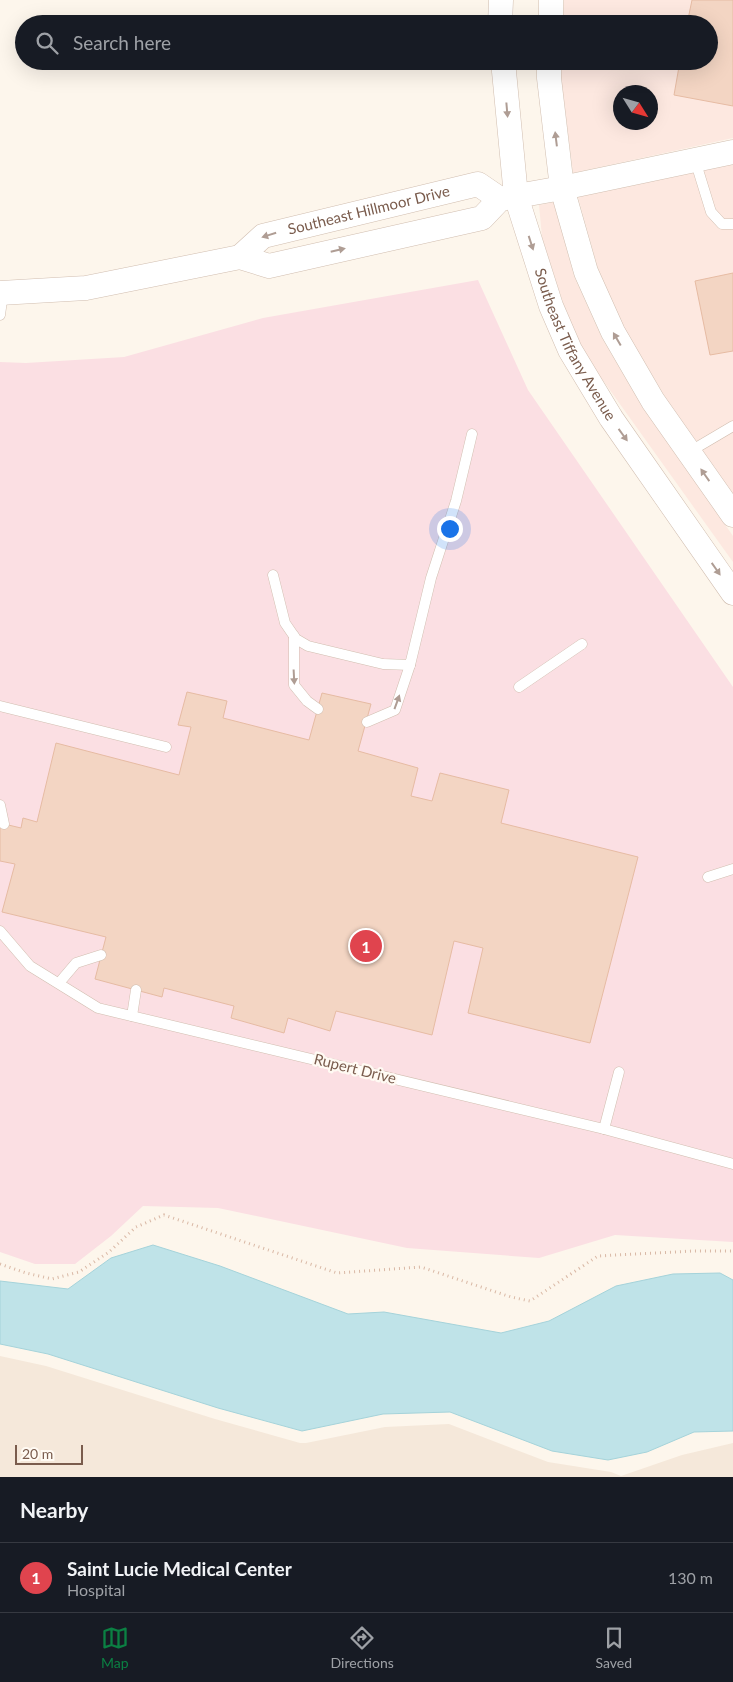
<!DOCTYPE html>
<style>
body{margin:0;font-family:Lato,sans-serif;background:#242831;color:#f1f3f6}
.compass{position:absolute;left:613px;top:85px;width:45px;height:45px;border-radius:50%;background:#171b24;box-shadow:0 5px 20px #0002;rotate:127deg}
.scale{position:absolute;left:15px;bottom:12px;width:68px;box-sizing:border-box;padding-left:5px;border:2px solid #7a5c4d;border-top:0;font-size:14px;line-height:18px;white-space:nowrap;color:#7a5c4d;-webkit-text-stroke:4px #fffaf3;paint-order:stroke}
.you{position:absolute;left:449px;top:528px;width:18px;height:18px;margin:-12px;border:4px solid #fff;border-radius:50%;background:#1a73e8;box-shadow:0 0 0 8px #1a73e833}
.badge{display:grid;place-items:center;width:32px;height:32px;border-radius:50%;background:#0b8043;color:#fff;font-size:16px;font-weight:700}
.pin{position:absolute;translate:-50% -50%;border:2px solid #fff;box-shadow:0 1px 5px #0006}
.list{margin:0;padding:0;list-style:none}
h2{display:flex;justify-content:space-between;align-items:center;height:65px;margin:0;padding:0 20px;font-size:21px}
h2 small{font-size:16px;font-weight:400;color:#9ea1a6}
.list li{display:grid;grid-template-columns:32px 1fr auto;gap:15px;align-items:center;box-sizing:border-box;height:70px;padding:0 20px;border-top:1px solid #363941}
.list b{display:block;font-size:19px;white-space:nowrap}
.list p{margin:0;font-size:16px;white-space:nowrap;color:#9ea1a6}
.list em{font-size:16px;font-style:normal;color:#9ea1a6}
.icon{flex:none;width:28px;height:28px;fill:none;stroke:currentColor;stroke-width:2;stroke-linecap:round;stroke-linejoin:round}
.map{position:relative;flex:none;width:733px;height:1477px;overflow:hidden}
.search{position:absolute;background:#171b24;box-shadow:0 5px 20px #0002;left:15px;right:15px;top:15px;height:55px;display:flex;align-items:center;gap:12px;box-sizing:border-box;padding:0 18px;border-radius:28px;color:#9ea1a6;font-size:19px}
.sheet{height:135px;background:#171b24}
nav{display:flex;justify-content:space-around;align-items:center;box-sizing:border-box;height:70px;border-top:1px solid #363941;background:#171b24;font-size:14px;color:#9ea1a6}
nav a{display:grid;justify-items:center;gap:2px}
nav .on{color:#0b8043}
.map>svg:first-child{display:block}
.residential{fill:#f5e8da}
.commercial{fill:#fde8e0;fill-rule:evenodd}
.medical{fill:#fbdfe3}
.water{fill:#bfe3e8;stroke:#a5d3da}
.building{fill:#f3d5c3;stroke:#e6bba3}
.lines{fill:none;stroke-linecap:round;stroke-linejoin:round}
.service-casing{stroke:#d1beb0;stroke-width:11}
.tertiary-casing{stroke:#d1beb0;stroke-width:25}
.path{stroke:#d9b8a5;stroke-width:3;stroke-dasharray:1 4;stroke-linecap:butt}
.service{stroke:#fff;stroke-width:10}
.tertiary{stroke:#fff;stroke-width:24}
.oneway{fill:#af9d94}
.labels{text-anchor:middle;stroke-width:4.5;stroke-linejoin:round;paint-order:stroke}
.street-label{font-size:15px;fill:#7a5c4d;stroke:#fffaf3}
</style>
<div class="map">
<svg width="733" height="1477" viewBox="0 0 733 1477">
<rect width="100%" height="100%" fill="#fdf6ec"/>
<!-- residential -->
<polygon class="residential" points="0,1356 46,1366 215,1419 300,1443 306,1443 385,1427 449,1424 548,1462 611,1472 621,1476 682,1455 733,1443 733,1477 0,1477"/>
<!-- commercial -->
<g class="commercial">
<path d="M564 0H733V138L573 173 561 78 562 61H709V24H563ZM620 92H650V122H620Z"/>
<polygon points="733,164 733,494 664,395 624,328 598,269 578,197"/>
<polygon points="554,202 574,276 602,338 642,406 733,536 733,562 597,372 581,346 563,303 542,237 539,205"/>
</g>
<!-- medical -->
<polygon class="medical" points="478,280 528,390 733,687 733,1242 615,1235 539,1258 407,1248 218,1208 143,1206 111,1236 75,1264 35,1264 0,1252 0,362 26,363 124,357 263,318"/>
<!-- water -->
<polygon class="water" points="153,1245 220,1266 348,1314 384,1312 501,1333 549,1321 616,1286 673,1274 720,1273 733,1280 733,1431 694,1432 647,1452 608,1460 552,1451 450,1412 383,1414 302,1431 218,1408 48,1354 0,1344 0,1281 68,1289 111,1258"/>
<!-- building -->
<g class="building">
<polygon points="692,0 733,0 733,106 674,95 680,61 709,61 709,24 687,24"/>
<polygon points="733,273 733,351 710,355 695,281"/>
<polygon points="187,692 227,701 223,718 309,740 322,693 371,704 358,751 418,768 411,796 432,801 440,773 509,790 501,823 638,857 590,1043 468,1013 483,948 454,941 432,1035 336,1011 330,1031 288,1018 284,1033 231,1018 234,1006 164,988 162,997 95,979 106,937 2,912 15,864 0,861 0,823 21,828 23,818 37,822 56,743 179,775 191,727 178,725"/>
</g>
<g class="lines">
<!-- service casing -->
<g class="service-casing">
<g id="service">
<polyline points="695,160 711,212 722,224 733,224"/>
<polyline points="0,315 3,293"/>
<polyline points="689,452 733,426"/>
<polyline points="273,575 285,623 296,639 308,646 383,664 410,665 431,578 456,501 472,434"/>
<polyline points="294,636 294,685 307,701 318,709"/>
<polyline points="519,687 582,644"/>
<polyline points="0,706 166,747"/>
<polyline points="367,722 395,710 410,665"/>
<polyline points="0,805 4,824"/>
<polyline points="708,877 733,869"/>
<polyline points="0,931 30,966 98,1008 604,1129 733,1164"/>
<polyline points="59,983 76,963 101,955"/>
<polyline points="132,1016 136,990"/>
<polyline points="604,1129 619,1072"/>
</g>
</g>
<!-- tertiary casing -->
<g class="tertiary-casing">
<g id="tertiary">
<polyline points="500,24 501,0"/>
<polyline points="551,24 551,0"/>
<path id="s1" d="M503 61 516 196 551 306 570 350 611 418 733 593"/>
<polyline points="549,61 549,78 562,188 586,272 613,332 653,401 733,515"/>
<path id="s2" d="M240 257 263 236 478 184 500 199"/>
<polyline points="0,293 86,288 240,257 269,266 482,218 500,199 562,188 733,152"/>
</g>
</g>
<!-- path -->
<polyline class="path" points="0,1264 26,1273 52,1279 79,1272 109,1252 136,1227 164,1215 337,1273 421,1267 511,1297 530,1301 598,1256 693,1251 733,1251"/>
<!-- service -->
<use href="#service" class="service"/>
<!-- tertiary -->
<use href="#tertiary" class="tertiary"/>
</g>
<!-- one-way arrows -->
<defs><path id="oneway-solid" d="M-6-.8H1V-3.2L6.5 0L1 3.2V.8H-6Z" transform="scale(1.25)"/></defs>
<g class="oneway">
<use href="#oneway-solid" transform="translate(507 110) rotate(85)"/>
<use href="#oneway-solid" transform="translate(556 139) rotate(-97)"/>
<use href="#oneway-solid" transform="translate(269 235) rotate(163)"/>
<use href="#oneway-solid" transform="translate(531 243) rotate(72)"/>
<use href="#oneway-solid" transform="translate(338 250) rotate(-13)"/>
<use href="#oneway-solid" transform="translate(617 339) rotate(-120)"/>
<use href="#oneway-solid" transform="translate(623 435) rotate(54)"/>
<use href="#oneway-solid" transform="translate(705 475) rotate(-125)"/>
<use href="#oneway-solid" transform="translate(716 569) rotate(55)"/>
<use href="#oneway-solid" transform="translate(294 677) rotate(87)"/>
<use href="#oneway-solid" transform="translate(397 702) rotate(-70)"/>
</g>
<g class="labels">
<!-- street labels -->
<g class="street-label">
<text dy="5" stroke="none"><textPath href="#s2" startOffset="140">Southeast Hillmoor Drive</textPath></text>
<text dy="5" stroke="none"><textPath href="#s1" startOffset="296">Southeast Tiffany Avenue</textPath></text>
<text transform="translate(355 1069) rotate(14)" y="5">Rupert Drive</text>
</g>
</g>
</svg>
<svg class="compass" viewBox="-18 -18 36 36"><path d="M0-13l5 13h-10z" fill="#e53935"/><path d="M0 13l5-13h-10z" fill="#9ea1a6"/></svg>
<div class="scale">20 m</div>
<div class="you"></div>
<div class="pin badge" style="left:366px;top:946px;background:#e0444e">1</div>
<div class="search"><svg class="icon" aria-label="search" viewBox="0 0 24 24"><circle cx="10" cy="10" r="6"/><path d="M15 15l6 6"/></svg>Search here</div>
</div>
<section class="sheet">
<h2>Nearby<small></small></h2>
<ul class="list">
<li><span class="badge" style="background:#e0444e">1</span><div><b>Saint Lucie Medical Center</b><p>Hospital</p></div><em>130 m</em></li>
</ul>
</section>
<nav>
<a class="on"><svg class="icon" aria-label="map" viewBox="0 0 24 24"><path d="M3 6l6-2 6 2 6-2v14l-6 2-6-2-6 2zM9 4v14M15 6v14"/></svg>Map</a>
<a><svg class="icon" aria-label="directions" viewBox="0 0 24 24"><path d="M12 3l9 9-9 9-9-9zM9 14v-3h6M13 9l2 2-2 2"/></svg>Directions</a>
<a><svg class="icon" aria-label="saved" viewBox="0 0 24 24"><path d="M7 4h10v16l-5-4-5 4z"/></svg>Saved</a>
</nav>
